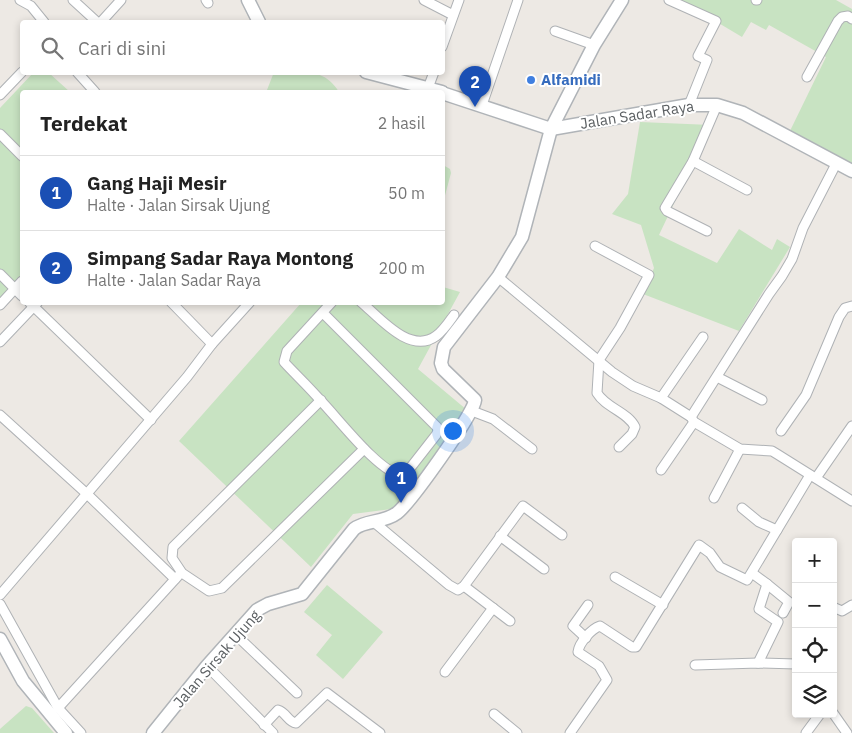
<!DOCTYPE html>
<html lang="id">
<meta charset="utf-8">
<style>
body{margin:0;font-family:"IBM Plex Sans",sans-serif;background:#f2f2f2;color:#222}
.controls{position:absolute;right:15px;bottom:15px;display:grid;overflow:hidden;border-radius:5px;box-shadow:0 2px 8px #0003}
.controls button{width:45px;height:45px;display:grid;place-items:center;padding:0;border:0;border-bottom:1px solid #e0e0e0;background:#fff;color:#222;font:25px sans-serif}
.you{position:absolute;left:452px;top:430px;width:18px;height:18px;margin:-12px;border:4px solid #fff;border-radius:50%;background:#1a73e8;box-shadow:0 0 0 8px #1a73e833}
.badge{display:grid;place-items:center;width:32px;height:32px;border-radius:50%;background:#db3c4d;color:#fff;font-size:16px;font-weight:700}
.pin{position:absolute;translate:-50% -41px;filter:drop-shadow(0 1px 2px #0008)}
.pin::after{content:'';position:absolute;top:26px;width:18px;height:15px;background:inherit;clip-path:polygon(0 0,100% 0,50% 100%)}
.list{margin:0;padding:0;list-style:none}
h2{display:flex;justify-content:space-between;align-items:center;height:65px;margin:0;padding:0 20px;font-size:21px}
h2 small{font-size:16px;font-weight:400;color:#767676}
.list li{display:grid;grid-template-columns:32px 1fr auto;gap:15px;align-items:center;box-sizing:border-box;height:75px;padding:0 20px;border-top:1px solid #e0e0e0}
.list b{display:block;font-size:19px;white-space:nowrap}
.list p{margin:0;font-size:16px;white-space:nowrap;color:#767676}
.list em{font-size:16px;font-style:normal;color:#767676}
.icon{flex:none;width:28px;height:28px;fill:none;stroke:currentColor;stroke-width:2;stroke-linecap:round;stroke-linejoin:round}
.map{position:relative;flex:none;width:852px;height:733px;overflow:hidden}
.search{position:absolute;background:#fff;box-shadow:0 2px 8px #0003;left:20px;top:20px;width:425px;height:55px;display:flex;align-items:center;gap:12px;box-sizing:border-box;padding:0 18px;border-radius:5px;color:#767676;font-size:19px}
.panel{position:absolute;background:#fff;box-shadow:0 2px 8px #0003;left:20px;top:90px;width:425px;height:215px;border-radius:5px}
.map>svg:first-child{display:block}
.green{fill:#c8e3c2}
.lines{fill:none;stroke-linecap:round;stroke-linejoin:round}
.street-casing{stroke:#afb2b5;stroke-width:11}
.secondary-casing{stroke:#b0b4b8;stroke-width:15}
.street{stroke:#fff;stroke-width:9}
.secondary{stroke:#fff;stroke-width:12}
.shop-dot{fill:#3f7fe0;stroke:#fff;stroke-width:2}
.labels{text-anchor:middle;stroke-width:4;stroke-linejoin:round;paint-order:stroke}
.shop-label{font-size:15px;font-weight:bold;fill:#366cbe;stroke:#fff;text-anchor:start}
.street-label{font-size:15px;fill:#5c6063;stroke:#fff}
</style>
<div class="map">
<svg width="852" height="733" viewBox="0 0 852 733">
<rect width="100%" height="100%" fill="#ede9e4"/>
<!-- green -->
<g class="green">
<polygon points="680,0 836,0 852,9 852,167 788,135 826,57 769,25 766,30 751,22 742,37"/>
<path d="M274 72C300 72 324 67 339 92H251L267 90Z"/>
<polygon points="33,73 49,73 70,92 22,92 22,277 0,301 0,108"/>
<polygon points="640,122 711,125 659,235 717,263 739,229 772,250 777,239 790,247 739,331 643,294 654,268 641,225 612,214 628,194"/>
<polygon points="443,165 450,169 451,173 443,203"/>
<polygon points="443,287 460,292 418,369 467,410 399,508 353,514 311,567 179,441 301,303 442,302"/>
<polygon points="327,585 383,632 343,679 316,655 332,635 304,612"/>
<polygon points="26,706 32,708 54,733 0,733 0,729"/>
</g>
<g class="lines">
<!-- street casing -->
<g class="street-casing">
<g id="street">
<polyline points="20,0 31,6 44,22"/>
<polyline points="73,0 97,22"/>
<polyline points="206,0 208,3"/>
<polyline points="424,0 453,15"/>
<polyline points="669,0 716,21 698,56 707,60 689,105"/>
<polyline points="756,0 757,0"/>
<polyline points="101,22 121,0"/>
<polyline points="555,31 594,45"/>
<polyline points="442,47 459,0"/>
<polyline points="77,72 95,92"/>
<polyline points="807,77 838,21 842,17 848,16 852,19"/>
<polyline points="428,88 434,72"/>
<polyline points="0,95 22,72"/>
<polyline points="482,105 518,0"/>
<polyline points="0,134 22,156"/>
<polyline points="693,161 747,190"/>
<polyline points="707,231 667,211 665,208 693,161 717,105"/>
<path d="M595 246 649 275 620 328 599 360 597 393C606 408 628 412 635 427L632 434 619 447"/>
<polyline points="0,274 22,296"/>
<polyline points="498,277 612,372 633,386 661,398"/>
<polyline points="29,302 151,420"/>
<polyline points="171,302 212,344"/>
<path d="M361 302C380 318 410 355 436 336 443 331 449 322 454 315"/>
<polyline points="0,305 22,281"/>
<path d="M323 313 437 427 438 431 436 435 411 467 402 475C380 474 337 417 321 401 309 387 296 375 284 362L287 351 332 302"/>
<polyline points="703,337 661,398 691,417 694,422 740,449 772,451 777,454 852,501"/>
<polyline points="0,342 38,302"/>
<polyline points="717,377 762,400"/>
<polyline points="321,400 173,547 172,558 182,573 209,591 222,588 364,449"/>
<polyline points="472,411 493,419 532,449"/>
<polyline points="0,415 87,494 175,579"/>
<polyline points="691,417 769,294 782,276 792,259 803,228 837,162"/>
<polyline points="781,431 806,395 839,317 845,308 852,306"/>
<polyline points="661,470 694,422"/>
<polyline points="816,478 852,426"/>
<polyline points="714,498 740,449"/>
<polyline points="742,508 759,522 777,530"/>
<polyline points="375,523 449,585 458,590 464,586 523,506 562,535"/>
<polyline points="500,536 544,569"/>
<polyline points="752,573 767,584 759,609 778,622 758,663"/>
<polyline points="615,577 663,605"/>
<polyline points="767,584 789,602 783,613"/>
<polyline points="464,586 510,621"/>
<polyline points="0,595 187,377 212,344 250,302"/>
<polyline points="0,604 58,708 81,733"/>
<polyline points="833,607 842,611 852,605"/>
<polyline points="236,635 297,693"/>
<polyline points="586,638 573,626 588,605"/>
<polyline points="695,665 758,663 796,664"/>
<polyline points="207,666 273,733"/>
<polyline points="445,672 493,608"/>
<polyline points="58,708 178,576"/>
<polyline points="833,713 847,733"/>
<polyline points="494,714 517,733"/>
<path d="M264 725 278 710C286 712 288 722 296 723L327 693 380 733"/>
<path d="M570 733 607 680 599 666 578 652C579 643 591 629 600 626L632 647H636L699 545 710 553 720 567 747 580 810 475"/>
<polyline points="806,733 820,714"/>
</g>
</g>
<!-- secondary casing -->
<g class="secondary-casing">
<g id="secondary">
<polyline points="248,0 259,22"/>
<polyline points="366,72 442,92"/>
<polyline points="442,93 551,129 689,105 717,105 743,113 852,171"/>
<polyline points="0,639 23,681 66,733"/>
<path d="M153 733 207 666 257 610 268 604 302 594 354 529C365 520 384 523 397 513 410 503 474 414 475 400L443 369 441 363 444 347 498 277 522 237 551 129 594 45 622 0"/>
</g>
</g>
<!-- street -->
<use href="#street" class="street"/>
<!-- secondary -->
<use href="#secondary" class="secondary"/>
</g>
<!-- markers -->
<circle class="shop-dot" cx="531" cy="80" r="5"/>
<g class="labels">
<!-- shop labels -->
<g class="shop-label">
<text x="541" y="85">Alfamidi</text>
</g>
<!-- street labels -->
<g class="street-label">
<text transform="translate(637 115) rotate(-9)" y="5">Jalan Sadar Raya</text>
<text transform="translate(217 659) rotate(-49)" y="5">Jalan Sirsak Ujung</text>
</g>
</g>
</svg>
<div class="controls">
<button>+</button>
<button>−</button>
<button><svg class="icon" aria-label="locate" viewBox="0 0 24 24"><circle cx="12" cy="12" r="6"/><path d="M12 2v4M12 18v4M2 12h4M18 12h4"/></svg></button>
<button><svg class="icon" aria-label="layers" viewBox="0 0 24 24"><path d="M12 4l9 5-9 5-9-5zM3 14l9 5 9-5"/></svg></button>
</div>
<div class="you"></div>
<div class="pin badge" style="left:401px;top:503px;background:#1a4fb4">1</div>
<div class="pin badge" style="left:475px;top:107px;background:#1a4fb4">2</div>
<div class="search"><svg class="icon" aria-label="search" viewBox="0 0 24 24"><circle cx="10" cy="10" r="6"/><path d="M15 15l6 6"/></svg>Cari di sini</div>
<section class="panel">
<h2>Terdekat<small>2 hasil</small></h2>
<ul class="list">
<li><span class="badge" style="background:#1a4fb4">1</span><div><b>Gang Haji Mesir</b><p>Halte · Jalan Sirsak Ujung</p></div><em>50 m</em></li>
<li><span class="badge" style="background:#1a4fb4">2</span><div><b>Simpang Sadar Raya Montong</b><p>Halte · Jalan Sadar Raya</p></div><em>200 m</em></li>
</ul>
</section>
</div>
